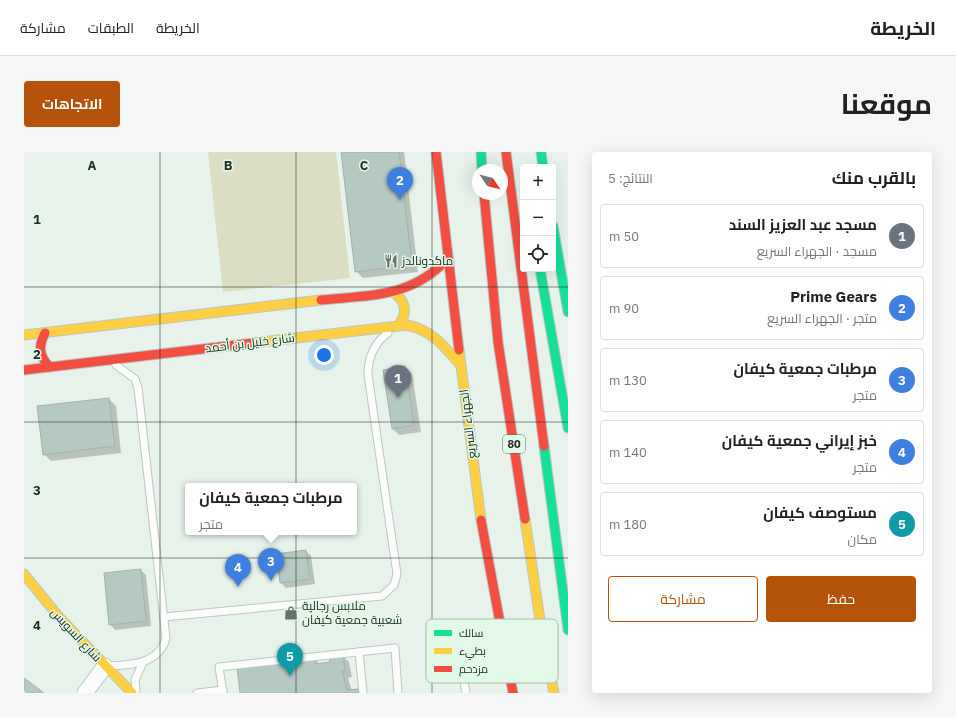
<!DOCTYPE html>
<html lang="ar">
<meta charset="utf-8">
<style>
body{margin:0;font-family:"IBM Plex Sans",Cairo,sans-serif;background:#f6f6f6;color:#202124;direction:rtl}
.controls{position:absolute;right:12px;top:12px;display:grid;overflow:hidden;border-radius:4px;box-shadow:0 4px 16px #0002}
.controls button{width:36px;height:36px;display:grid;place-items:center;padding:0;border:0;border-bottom:1px solid #e0e0e0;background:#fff;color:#202124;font:20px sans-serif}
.compass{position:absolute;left:448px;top:12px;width:36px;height:36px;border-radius:50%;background:#fff;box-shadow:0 4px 16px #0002;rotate:125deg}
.you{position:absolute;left:300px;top:203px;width:14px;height:14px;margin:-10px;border:3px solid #fff;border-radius:50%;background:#1a73e8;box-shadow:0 0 0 6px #1a73e833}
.badge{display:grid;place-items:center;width:26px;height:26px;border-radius:50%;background:#b45309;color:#fff;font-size:13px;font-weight:700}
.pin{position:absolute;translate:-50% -33px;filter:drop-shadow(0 1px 2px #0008)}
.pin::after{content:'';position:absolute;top:21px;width:14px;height:12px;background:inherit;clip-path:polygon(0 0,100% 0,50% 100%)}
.popup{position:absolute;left:161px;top:331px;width:172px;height:52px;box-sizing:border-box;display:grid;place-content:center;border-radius:4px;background:#fff;filter:drop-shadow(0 1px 3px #0005);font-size:13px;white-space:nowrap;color:#757577}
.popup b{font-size:15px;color:#202124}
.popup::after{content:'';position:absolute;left:50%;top:100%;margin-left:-8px;border:8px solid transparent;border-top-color:#fff}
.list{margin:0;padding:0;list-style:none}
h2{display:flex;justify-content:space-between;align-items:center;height:52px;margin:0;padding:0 16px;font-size:17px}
h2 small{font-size:13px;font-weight:400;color:#757577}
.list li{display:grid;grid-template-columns:26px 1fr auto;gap:12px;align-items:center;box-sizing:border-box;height:64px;margin:0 8px 8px;padding:0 8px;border:1px solid #e0e0e0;border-radius:4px}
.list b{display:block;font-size:15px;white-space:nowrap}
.list p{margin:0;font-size:13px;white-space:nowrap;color:#757577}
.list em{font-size:13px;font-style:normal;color:#757577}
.actions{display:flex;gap:8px;padding:12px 16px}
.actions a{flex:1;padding:9px 0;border:1px solid #b45309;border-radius:4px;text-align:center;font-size:14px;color:#b45309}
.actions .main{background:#b45309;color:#fff}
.icon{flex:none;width:22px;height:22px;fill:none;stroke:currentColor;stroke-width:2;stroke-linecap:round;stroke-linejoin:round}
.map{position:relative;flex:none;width:544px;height:541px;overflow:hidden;direction:ltr;border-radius:4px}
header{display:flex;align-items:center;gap:24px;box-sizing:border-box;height:56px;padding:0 20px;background:#fff;border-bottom:1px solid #e0e0e0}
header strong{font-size:19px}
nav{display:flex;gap:22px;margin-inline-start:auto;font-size:14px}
.intro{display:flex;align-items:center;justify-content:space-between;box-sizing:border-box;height:96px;padding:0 24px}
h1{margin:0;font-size:28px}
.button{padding:10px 18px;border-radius:4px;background:#b45309;color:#fff;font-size:14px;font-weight:700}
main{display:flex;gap:24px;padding:0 24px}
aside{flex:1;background:#fff;border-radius:4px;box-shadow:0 4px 16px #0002}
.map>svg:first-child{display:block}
.green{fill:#dbdec2}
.shadow{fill:#0003}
.building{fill:#b3c9c1;stroke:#a6b2ac}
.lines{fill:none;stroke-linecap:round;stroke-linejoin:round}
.lane-casing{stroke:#bdc7bf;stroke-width:9}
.street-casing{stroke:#bdc7bf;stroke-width:17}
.fast-casing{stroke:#bdc7bf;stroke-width:11}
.slow-casing{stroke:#bdc7bf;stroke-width:11}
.jam-casing{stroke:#bdc7bf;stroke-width:11}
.lane{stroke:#fbfdfc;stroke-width:7}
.street{stroke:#fbfdfc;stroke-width:15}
.fast{stroke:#16e098;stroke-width:9}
.slow{stroke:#ffcf43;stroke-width:9}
.jam{stroke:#f24e42;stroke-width:9}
.grid{fill:none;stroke:#232c25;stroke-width:1;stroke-opacity:0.55}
.labels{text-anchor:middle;stroke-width:3;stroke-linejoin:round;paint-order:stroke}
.shield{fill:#e1f9e6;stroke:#5c6a5f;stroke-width:1}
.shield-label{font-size:11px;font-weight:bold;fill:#232c25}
.poi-label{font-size:12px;fill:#232c25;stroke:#e1f9e6;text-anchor:start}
.street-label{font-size:12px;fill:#232c25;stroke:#e1f9e6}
.key{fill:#e1f9e6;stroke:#a8bcac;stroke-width:1}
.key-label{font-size:11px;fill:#232c25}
.grid-label{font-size:13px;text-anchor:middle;font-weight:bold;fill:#232c25;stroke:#e1f9e6;stroke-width:3;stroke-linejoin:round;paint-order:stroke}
</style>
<header>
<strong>الخريطة</strong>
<nav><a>الخريطة</a><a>الطبقات</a><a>مشاركة</a></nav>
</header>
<div class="intro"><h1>موقعنا</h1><a class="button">الاتجاهات</a></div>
<main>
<aside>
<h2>بالقرب منك<small>النتائج: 5</small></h2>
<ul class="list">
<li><span class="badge" style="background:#6b7280">1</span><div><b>مسجد عبد العزيز السند</b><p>مسجد · الجهراء السريع</p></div><em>50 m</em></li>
<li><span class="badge" style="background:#3f7fe0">2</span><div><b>Prime Gears</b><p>متجر · الجهراء السريع</p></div><em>90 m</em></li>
<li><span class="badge" style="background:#3f7fe0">3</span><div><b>مرطبات جمعية كيفان</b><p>متجر</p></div><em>130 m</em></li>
<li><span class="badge" style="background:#3f7fe0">4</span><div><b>خبز إيراني جمعية كيفان</b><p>متجر</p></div><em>140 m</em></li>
<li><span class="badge" style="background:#0f9aa8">5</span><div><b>مستوصف كيفان</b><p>مكان</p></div><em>180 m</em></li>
</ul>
<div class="actions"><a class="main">حفظ</a><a>مشاركة</a></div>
</aside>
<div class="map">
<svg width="544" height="541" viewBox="0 0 544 541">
<rect width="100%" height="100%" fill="#e7f3ea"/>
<!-- green -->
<polygon class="green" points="184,0 312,0 326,126 199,140"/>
<!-- shadow -->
<g class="shadow">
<polygon points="318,0 380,0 394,120 339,126 332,119"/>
<polygon points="381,215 388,222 397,280 375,283 368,276"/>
<polygon points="85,247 92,254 97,301 27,309 20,302"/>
<polygon points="282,399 287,404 291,432 262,436 257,431"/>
<polygon points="117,418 122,423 127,474 91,478 86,472"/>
<polygon points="318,503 325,510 328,525 324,526 328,539 334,538 338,541 217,541 267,509 271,513 280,512 290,507 296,512 307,511"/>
</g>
<!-- building -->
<g class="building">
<polygon points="317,0 375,0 388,113 331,120"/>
<polygon points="381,214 390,273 368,277 359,218"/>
<polygon points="85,246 91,294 19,303 13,254"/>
<polygon points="282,398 286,427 256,431 252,402"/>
<polygon points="117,417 122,469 85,473 80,421"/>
<polygon points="319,502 321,519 318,519 323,538 335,537 335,541 216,541 213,516 267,508 267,513 279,511 278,508 291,506 291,512 306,510 305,504"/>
<polygon points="0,526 20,541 0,541"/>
</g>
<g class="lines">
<!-- lane casing -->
<g class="lane-casing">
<g id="lane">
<path d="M140 465 358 444 370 433 373 422 344 223C344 206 350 191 364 181"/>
<polyline points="432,487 442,541"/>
<polyline points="335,500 339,541"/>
<path d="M86 514C108 513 135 512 142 486L114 236 111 227 92 213"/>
<polyline points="112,538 111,528 119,510"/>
<polyline points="173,541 199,538"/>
<polyline points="199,541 195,515 371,496 374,541"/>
</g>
</g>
<!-- street casing -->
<g class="street-casing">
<polyline id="street" points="61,541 81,514"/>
</g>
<!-- fast casing -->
<g class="fast-casing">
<g id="fast">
<polyline points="457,0 458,18"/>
<polyline points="517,0 519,15"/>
<polyline points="529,74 544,160"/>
<polyline points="516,117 544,276"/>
<polyline points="520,294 544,478"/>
</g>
</g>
<!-- slow casing -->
<g class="slow-casing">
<g id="slow">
<path d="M369 140C382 149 384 160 375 173"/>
<polyline points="0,183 297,148"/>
<path d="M229 191 383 173C408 178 421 195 437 214"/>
<polyline points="435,198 457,368"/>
<polyline points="501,367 516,468 530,541"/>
<polyline points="0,422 35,465 108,541"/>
</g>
</g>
<!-- jam casing -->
<g class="jam-casing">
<g id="jam">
<polyline points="412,0 435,198"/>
<polyline points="482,0 520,294"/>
<polyline points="460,42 474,190 501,367"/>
<path d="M297 148C346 143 388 146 424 106"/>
<path d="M21 181C14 194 15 205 26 215"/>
<polyline points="0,218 229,191"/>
<polyline points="457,368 489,541"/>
</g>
</g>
<!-- lane -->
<use href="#lane" class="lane"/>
<!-- street -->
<use href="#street" class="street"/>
<!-- fast -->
<use href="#fast" class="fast"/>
<!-- slow -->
<use href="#slow" class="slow"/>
<!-- jam -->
<use href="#jam" class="jam"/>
</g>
<!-- grid -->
<path class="grid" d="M136 0V541M272 0V541M408 0V541M0 135H544M0 270H544M0 406H544"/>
<!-- icons -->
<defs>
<g id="restaurant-bare" transform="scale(1.08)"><path d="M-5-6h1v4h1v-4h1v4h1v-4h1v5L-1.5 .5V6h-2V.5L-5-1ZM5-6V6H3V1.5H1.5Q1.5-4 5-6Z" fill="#68726a" stroke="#e1f9e6" stroke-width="2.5" paint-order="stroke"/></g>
<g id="shop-bare" transform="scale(1.08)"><path d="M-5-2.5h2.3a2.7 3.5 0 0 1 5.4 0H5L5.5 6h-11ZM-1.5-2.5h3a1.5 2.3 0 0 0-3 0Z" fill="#68726a" stroke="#e1f9e6" stroke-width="2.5" paint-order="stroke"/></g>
</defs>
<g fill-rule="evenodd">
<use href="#restaurant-bare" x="367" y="109"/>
<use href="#shop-bare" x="267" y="461"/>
</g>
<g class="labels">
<!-- shield labels -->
<rect class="shield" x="479" y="283" width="22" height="18" rx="3"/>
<g class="shield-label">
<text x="490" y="296">80</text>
</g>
<!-- poi labels -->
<g class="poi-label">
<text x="378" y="113">ماكدونالدز</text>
<text x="278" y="458">ملابس رجالية<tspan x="278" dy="14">شعبية جمعية كيفان</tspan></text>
</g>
<!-- street labels -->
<g class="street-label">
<text transform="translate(226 191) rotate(-7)" y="4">شارع خليل بن أحمد</text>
<text transform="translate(444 272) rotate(-97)" y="4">الجهراء السريع</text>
<text transform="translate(52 483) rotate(47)" y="4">شارع السويس</text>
</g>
</g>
<!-- legend -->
<rect x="402" y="467" width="132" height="64" rx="6" class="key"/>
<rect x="410" y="478" width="18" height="6" fill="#16e098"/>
<rect x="410" y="496" width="18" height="6" fill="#ffcf43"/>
<rect x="410" y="514" width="18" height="6" fill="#f24e42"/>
<g class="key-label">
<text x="435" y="485">سالك</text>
<text x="435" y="503">بطيء</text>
<text x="435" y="521">مزدحم</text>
</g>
<g class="grid-label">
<text x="68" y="18">A</text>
<text x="204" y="18">B</text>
<text x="340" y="18">C</text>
<text x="13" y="72">1</text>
<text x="13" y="207">2</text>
<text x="13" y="343">3</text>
<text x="13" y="478">4</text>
</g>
</svg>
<div class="controls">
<button>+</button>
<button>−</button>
<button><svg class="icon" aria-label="locate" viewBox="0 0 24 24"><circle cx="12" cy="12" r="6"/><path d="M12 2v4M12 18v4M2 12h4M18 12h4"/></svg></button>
</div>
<svg class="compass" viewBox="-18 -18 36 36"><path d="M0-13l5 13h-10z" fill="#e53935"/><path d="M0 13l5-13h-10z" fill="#757577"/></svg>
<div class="you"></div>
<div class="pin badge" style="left:374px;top:246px;background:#6b7280">1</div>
<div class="pin badge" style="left:376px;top:48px;background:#3f7fe0">2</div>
<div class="pin badge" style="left:247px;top:429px;background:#3f7fe0">3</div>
<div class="popup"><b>مرطبات جمعية كيفان</b>متجر</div>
<div class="pin badge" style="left:214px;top:435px;background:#3f7fe0">4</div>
<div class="pin badge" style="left:266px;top:524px;background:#0f9aa8">5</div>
</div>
</main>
